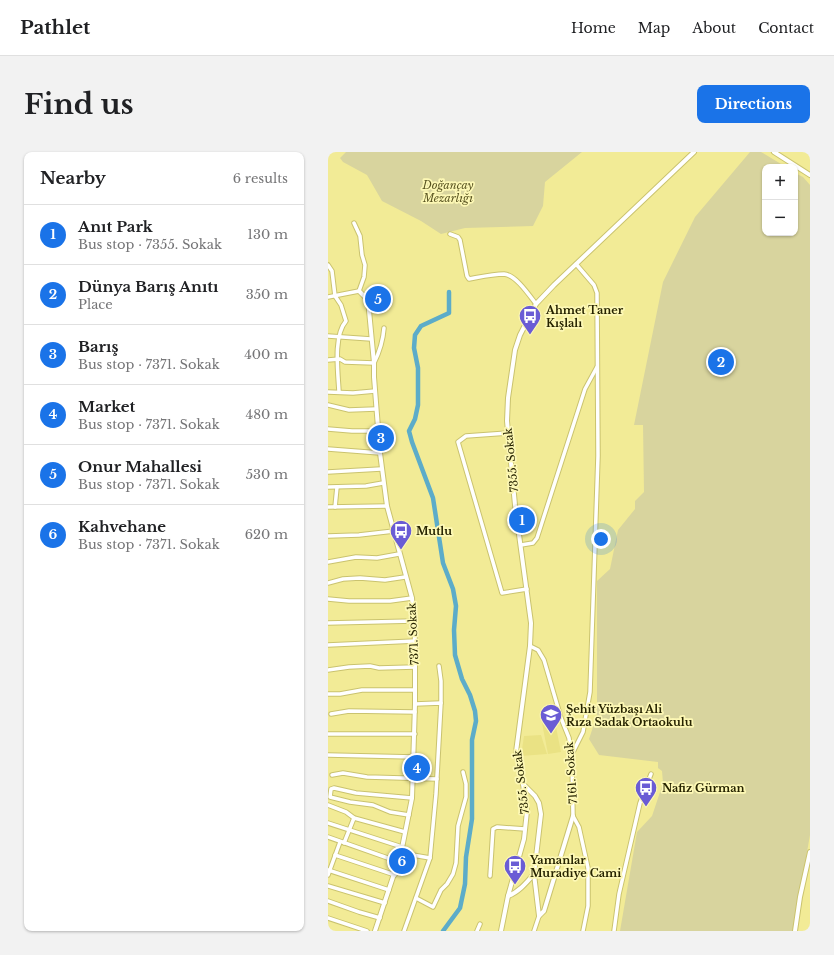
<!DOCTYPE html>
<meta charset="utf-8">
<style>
body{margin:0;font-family:"Libre Baskerville",serif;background:#f2f2f2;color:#202124}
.controls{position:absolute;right:12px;top:12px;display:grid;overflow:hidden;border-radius:8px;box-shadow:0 1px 3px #0004}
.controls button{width:36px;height:36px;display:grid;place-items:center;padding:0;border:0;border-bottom:1px solid #e0e0e0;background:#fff;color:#202124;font:20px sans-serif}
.you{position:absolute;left:273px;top:387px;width:14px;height:14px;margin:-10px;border:3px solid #fff;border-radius:50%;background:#1a73e8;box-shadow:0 0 0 6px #1a73e833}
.badge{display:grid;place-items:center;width:26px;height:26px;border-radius:50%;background:#1a73e8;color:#fff;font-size:13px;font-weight:700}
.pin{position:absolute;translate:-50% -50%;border:2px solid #fff;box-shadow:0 1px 4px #0006}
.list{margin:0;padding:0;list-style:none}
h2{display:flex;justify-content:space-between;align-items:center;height:52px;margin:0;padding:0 16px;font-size:17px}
h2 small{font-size:13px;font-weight:400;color:#757577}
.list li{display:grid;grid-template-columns:26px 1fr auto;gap:12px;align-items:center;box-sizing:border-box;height:60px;padding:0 16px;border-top:1px solid #e0e0e0}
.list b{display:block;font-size:15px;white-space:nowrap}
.list p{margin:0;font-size:13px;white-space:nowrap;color:#757577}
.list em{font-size:13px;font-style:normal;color:#757577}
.map{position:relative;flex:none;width:482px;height:779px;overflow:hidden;border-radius:8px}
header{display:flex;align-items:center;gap:24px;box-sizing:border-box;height:56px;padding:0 20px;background:#fff;border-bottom:1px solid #e0e0e0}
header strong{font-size:19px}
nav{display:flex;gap:22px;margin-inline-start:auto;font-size:14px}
.intro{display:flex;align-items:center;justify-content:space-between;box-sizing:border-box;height:96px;padding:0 24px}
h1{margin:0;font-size:28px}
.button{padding:10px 18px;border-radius:8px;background:#1a73e8;color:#fff;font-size:14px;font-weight:700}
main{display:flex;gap:24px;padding:0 24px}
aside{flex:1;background:#fff;border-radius:8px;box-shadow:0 1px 3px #0004}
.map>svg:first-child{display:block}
.built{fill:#eae284}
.green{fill:#d8d49e}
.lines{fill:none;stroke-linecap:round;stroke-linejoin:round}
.canal{stroke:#5cacc9;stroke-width:4.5}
.minor-casing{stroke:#cac36f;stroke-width:5.5}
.tertiary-casing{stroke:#cac36f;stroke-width:6}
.minor{stroke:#fff;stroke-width:3.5}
.tertiary{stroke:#fff;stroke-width:4}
.labels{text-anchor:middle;stroke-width:3.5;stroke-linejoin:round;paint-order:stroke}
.park-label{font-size:11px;font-style:italic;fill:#595421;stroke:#fdf8b5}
.poi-label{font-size:11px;font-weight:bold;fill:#262300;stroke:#fdf8b5;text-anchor:start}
.street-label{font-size:11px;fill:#262300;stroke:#fdf8b5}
</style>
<header>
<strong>Pathlet</strong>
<nav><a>Home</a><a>Map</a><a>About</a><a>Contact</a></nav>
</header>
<div class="intro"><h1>Find us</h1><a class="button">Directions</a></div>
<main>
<aside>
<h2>Nearby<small>6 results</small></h2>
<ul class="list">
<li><span class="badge">1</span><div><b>Anıt Park</b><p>Bus stop · 7355. Sokak</p></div><em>130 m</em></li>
<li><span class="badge">2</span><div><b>Dünya Barış Anıtı</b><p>Place</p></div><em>350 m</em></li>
<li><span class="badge">3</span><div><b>Barış</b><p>Bus stop · 7371. Sokak</p></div><em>400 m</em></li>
<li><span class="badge">4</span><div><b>Market</b><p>Bus stop · 7371. Sokak</p></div><em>480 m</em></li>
<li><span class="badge">5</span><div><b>Onur Mahallesi</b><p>Bus stop · 7371. Sokak</p></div><em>530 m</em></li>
<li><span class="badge">6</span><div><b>Kahvehane</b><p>Bus stop · 7371. Sokak</p></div><em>620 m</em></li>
</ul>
</aside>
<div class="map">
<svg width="482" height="779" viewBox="0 0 482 779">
<rect width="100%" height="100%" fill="#f2eb96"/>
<!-- built -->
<g class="built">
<polygon points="226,565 233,600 220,602 213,566"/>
<polygon points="213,583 219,602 193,604 196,584"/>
</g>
<!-- green -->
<g class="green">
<polygon points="18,0 254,0 217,30 215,54 205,74 137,76 113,82 93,69 54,49 39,23 15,10 12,6"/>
<polygon points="422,0 433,0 458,15 437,15 437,81 467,81 467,21 475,25 482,33 482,683 465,779 292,779 309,680 324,664 335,631 334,619 330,616 330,610 271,603 261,587 269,563 269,429 282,417 290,378 307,357 307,349 316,340 315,273 306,273 335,130 367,65"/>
</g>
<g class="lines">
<!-- canal -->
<polyline class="canal" points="115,779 132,756 137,732 138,705 144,667 144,588 148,569 147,559 142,543 134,527 127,503 126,478 128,454 125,437 115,411 105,346 84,290 81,279 87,267 90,253 90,216 86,196 87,183 93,174 121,161 121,140"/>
<!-- minor casing -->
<g class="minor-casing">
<g id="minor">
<path d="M122 82 130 85 132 88 139 124 141 127C152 125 165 122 176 122 188 123 201 143 208 152"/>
<path d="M0 113 4 119 7 144 13 153 18 169C5 184 10 220 11 240"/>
<polyline points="0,145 31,139 36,125 37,113 34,103 32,84 26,71"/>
<polyline points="0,184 43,187"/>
<path d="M0 208 12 207 17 210 46 211C52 199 55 189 56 176"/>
<polyline points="0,240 25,241 47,239"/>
<polyline points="0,253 21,258 48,257"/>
<polyline points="0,277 24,279 50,279"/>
<polyline points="180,281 138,284 130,290 174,441 199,437"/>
<polyline points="0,297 52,301"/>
<polyline points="0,320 53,317"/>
<polyline points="0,335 38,334 55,331"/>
<polyline points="0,355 59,354"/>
<polyline points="7,355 9,335"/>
<polyline points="0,384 31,383 66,379"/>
<polyline points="193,393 205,391 209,386 257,237 269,215"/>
<polyline points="0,410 28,405 49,406 71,402"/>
<polyline points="0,431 15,427 32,426 57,428 77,425"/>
<polyline points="0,447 21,449 62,449 84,446"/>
<polyline points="0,471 86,469"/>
<polyline points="0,493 87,489"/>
<polyline points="202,494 210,498 216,508 233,566 241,586 244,610 245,664 251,675 260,716 260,754 255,779"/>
<polyline points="111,514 113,529 113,551"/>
<polyline points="0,518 21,515 42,514 51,516 87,515"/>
<polyline points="0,542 12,542 34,538 87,538"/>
<polyline points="3,562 21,559 87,560"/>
<polyline points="0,582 87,582"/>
<polyline points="0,603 86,605"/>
<polyline points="243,604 255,580 262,540 270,304 269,141 266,133 248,112"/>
<polyline points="4,623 15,621 39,625 109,627"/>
<polyline points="0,653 18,660 26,666 77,680"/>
<polyline points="81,663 62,660 45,653 22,650 2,645 3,637 6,636 28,641 84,646"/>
<polyline points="0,671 74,695"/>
<polyline points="0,685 71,710"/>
<polyline points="16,691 26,666"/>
<polyline points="73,701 102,706"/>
<polyline points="7,703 67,723"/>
<polyline points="0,718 61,738"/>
<polyline points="0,723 12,690"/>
<polyline points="162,724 165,677 169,675 197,677"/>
<polyline points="0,734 57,751"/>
<polyline points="88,746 105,755 113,738 119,732 125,722 128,711 130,674 138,645 138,632 135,620"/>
<polyline points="0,749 31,760 52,766"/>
<polyline points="0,766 39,779"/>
<polyline points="76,779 102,706 108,642 113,551 87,552"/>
<polyline points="149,779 152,772"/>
<polyline points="206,779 211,764"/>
<polyline points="286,779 291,742 312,651 323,622"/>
</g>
</g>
<!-- tertiary casing -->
<g class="tertiary-casing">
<g id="tertiary">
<polyline points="446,0 482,23"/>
<polyline points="31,139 40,148 46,211 46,225 52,301 59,354 84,446 87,489 87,552 84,646 73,701 47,779"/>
<polyline points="195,632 207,644 211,651 213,662 206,722 211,764 216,759 245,664"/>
<path d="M180 744C191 740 199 730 206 722"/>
<polyline points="173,779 180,744 196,687 199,659 195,632 188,600 202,494 203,471 187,353 179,269 180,246 187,198 192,183 208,152 226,133 366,0"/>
<polyline points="467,779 472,745 482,700"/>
</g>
</g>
<!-- minor -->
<use href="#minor" class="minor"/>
<!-- tertiary -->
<use href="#tertiary" class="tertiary"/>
</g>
<!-- icons -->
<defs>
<g id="bus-pin" transform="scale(1.15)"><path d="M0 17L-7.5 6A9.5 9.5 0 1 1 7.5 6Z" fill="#6a5cd5" stroke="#fdf8b5"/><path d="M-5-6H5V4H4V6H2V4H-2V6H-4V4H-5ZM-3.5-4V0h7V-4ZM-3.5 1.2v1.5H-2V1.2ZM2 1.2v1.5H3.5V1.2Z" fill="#fff"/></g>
<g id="school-pin" transform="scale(1.15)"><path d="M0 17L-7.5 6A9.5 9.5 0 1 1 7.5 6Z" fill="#6a5cd5" stroke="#fdf8b5"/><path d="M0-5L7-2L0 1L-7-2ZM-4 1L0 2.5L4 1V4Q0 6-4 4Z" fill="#fff"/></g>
</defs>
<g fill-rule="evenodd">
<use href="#bus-pin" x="202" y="164"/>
<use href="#bus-pin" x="73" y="379"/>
<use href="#school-pin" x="223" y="563"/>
<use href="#bus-pin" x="318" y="636"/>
<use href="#bus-pin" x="187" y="714"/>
</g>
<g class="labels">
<!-- park labels -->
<g class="park-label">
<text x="120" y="37">Doğançay<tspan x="120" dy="13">Mezarlığı</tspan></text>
</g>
<!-- poi labels -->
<g class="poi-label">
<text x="218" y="162">Ahmet Taner<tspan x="218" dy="13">Kışlalı</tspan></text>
<text x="88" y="383">Mutlu</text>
<text x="238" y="561">Şehit Yüzbaşı Ali<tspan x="238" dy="13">Rıza Sadak Ortaokulu</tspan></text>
<text x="334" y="640">Nafiz Gürman</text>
<text x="202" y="712">Yamanlar<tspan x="202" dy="13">Muradiye Cami</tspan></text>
</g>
<!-- street labels -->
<g class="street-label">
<text transform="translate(183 308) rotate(-96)" y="4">7355. Sokak</text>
<text transform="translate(85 482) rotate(-93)" y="4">7371. Sokak</text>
<text transform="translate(243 621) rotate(-94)" y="4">7161. Sokak</text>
<text transform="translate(193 630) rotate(-97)" y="4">7355. Sokak</text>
</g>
</g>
</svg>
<div class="controls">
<button>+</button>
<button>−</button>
</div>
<div class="you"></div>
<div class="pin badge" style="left:194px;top:368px">1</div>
<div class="pin badge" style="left:393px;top:210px">2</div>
<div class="pin badge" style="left:53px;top:286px">3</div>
<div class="pin badge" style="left:89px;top:616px">4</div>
<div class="pin badge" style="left:50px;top:147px">5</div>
<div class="pin badge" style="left:74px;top:709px">6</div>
</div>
</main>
